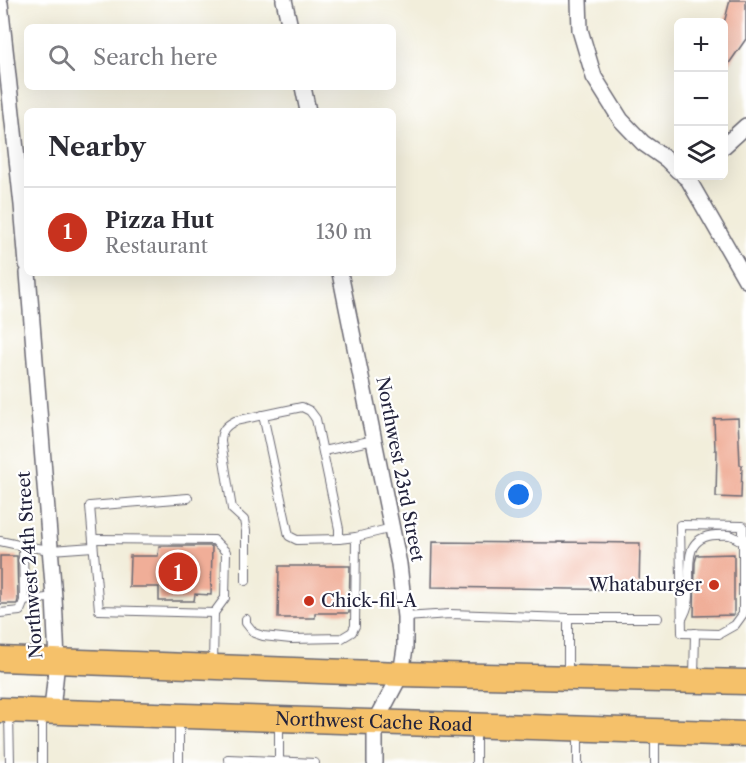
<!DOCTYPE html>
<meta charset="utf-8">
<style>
body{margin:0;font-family:"Libre Caslon Text",serif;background:#f2f2f3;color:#2b2b33}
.controls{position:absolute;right:18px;top:18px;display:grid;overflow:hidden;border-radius:9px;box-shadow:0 6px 24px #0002}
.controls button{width:54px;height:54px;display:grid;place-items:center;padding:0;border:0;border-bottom:2px solid #e1e1e2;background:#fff;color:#2b2b33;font:30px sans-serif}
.you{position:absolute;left:519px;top:495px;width:21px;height:21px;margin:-15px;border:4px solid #fff;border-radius:50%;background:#1a73e8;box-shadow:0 0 0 9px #1a73e833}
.badge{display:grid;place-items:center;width:39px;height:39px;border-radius:50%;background:#c8321e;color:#fff;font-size:20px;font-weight:700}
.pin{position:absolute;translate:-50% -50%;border:3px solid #fff;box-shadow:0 2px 6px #0006}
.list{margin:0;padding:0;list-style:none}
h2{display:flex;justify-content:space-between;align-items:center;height:78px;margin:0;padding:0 24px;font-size:26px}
h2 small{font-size:20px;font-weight:400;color:#7c7c81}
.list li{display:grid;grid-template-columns:39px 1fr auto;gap:18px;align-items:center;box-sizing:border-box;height:90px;padding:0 24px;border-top:2px solid #e1e1e2}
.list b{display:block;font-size:22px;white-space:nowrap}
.list p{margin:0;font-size:20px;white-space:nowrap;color:#7c7c81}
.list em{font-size:20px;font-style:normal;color:#7c7c81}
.icon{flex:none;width:33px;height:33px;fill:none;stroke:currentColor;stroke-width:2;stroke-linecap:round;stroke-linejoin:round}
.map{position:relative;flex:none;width:746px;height:763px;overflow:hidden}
.search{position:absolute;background:#fff;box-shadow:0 6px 24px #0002;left:24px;top:24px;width:372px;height:66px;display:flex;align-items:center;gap:15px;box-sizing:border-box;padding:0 21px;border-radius:9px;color:#7c7c81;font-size:22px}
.panel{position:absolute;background:#fff;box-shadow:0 6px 24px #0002;left:24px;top:108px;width:372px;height:168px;border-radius:9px}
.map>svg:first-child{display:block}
.building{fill:#f0ae98}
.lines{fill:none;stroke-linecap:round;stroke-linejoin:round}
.service-casing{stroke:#6b6973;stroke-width:10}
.minor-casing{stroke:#6b6973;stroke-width:18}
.primary-casing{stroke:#6b6973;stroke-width:27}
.service{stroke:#fff;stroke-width:8}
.minor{stroke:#fff;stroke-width:15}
.primary{stroke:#f5c16b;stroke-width:24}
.poi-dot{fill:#c8321e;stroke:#fff;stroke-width:2}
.labels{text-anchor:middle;stroke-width:4.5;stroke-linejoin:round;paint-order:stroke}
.street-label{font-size:18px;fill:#22223b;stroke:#fff}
.poi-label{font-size:18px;fill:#22223b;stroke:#fff;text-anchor:end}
</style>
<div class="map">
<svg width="746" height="763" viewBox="0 0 746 763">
<rect width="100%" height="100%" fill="#fff"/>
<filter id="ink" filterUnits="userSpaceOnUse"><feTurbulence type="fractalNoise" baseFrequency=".0167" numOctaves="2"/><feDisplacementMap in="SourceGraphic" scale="12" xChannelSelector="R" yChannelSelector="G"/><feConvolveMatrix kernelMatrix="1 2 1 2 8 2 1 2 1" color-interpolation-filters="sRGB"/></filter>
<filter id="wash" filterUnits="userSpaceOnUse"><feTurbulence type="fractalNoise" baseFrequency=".008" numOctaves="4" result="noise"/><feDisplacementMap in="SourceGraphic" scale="24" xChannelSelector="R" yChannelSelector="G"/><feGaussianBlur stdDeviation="1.35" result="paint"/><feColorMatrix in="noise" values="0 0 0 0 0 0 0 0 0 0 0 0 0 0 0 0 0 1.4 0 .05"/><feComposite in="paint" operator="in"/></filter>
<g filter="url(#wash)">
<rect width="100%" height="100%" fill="#f2eedb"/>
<g id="blocks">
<!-- building -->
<g class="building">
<polygon points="730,0 746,0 746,39 723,72 723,27"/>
<polygon points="738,418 740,465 742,465 741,498 716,497 717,450 715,450 714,419"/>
<polygon points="432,542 558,543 558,542 640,543 639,590 431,587"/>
<polygon points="159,546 212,546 211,595 195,594 194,601 159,601 159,587 129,587 130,556 158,556"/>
<polygon points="734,554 734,615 694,616 695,562 697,555"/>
<polygon points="0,556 17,556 18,600 17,604 0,604"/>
<polygon points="279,566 350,566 349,613 315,613 315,618 278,618"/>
</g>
</g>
</g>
<g filter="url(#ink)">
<use href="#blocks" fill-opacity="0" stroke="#6b6973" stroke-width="1.5"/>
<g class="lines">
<!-- service casing -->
<g class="service-casing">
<g id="service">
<polyline points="263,415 289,536 297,540 339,539 356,537 392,528"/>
<polyline points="323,451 374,440"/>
<polyline points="188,498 90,506 99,610 214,613"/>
<polygon points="680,525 743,526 743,614 735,625 719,634 682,633"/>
<polyline points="93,539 214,540 226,552 225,598 214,613 213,665"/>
<polyline points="0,541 23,546 24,601 20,611 0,613"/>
<polyline points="23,546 51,550 93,547"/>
<path d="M246 581V531L244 520 232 509 221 442C221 431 225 426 235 421L302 407 310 411 316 419 339 529V539"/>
<polyline points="24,601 54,597"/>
<polyline points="405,617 450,614 568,618"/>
<path d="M683 617C685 613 687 608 688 604 694 580 676 537 716 535 730 534 730 534 743 542"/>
<polyline points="246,619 246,623 254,633 263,636 291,639 342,638 352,632 355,626 356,537"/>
<polyline points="568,673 568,618 658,618"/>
<polyline points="694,677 695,633"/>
<polyline points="9,714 10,763"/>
<polyline points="279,721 279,761"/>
<polyline points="228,759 315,763"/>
<polyline points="42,763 42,715"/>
<polyline points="179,763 179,720"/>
<polyline points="476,763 476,730"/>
<polyline points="578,763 578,732"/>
<polyline points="655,763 655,733"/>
</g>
</g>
<!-- minor casing -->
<g class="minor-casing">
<g id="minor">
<polyline points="284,0 290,27"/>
<polyline points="579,0 580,30 594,77 621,120 643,143 666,159 678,171"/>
<polyline points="0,3 22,205 27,264"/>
<polyline points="303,87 308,111"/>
<polyline points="724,146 746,126"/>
<polyline points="684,176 688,179 746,280"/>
<polyline points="28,273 54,597 57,661 52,710"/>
<polyline points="340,273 399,564 405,617 405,648 401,674 375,723 375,763"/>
</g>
</g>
<!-- primary casing -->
<g class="primary-casing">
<g id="primary">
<polyline points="0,659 401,674 746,682"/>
<path id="s1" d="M0 710 746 734"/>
</g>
</g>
<!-- service -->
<use href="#service" class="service"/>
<!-- minor -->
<use href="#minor" class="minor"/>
<!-- primary -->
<use href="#primary" class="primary"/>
</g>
</g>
<!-- markers -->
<g class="poi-dot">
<circle cx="714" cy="585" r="6"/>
<circle cx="309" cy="601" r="6"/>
</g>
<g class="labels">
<!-- street labels -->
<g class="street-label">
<text transform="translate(400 469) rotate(79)" y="6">Northwest 23rd Street</text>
<text transform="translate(30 565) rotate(-94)" y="6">Northwest 24th Street</text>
<text dy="6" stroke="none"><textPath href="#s1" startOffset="374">Northwest Cache Road</textPath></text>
</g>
<!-- poi labels -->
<g class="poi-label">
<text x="702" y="591">Whataburger</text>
<text x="321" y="607" text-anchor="start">Chick-fil-A</text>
</g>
</g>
</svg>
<div class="controls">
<button>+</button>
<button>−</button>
<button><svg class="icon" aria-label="layers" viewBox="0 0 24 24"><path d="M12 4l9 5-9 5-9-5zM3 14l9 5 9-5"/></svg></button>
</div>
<div class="you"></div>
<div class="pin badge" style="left:178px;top:572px">1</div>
<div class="search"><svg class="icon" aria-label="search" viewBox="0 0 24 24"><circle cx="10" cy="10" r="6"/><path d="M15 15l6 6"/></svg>Search here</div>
<section class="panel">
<h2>Nearby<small></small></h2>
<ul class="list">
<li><span class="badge">1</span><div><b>Pizza Hut</b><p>Restaurant</p></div><em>130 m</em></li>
</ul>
</section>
</div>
